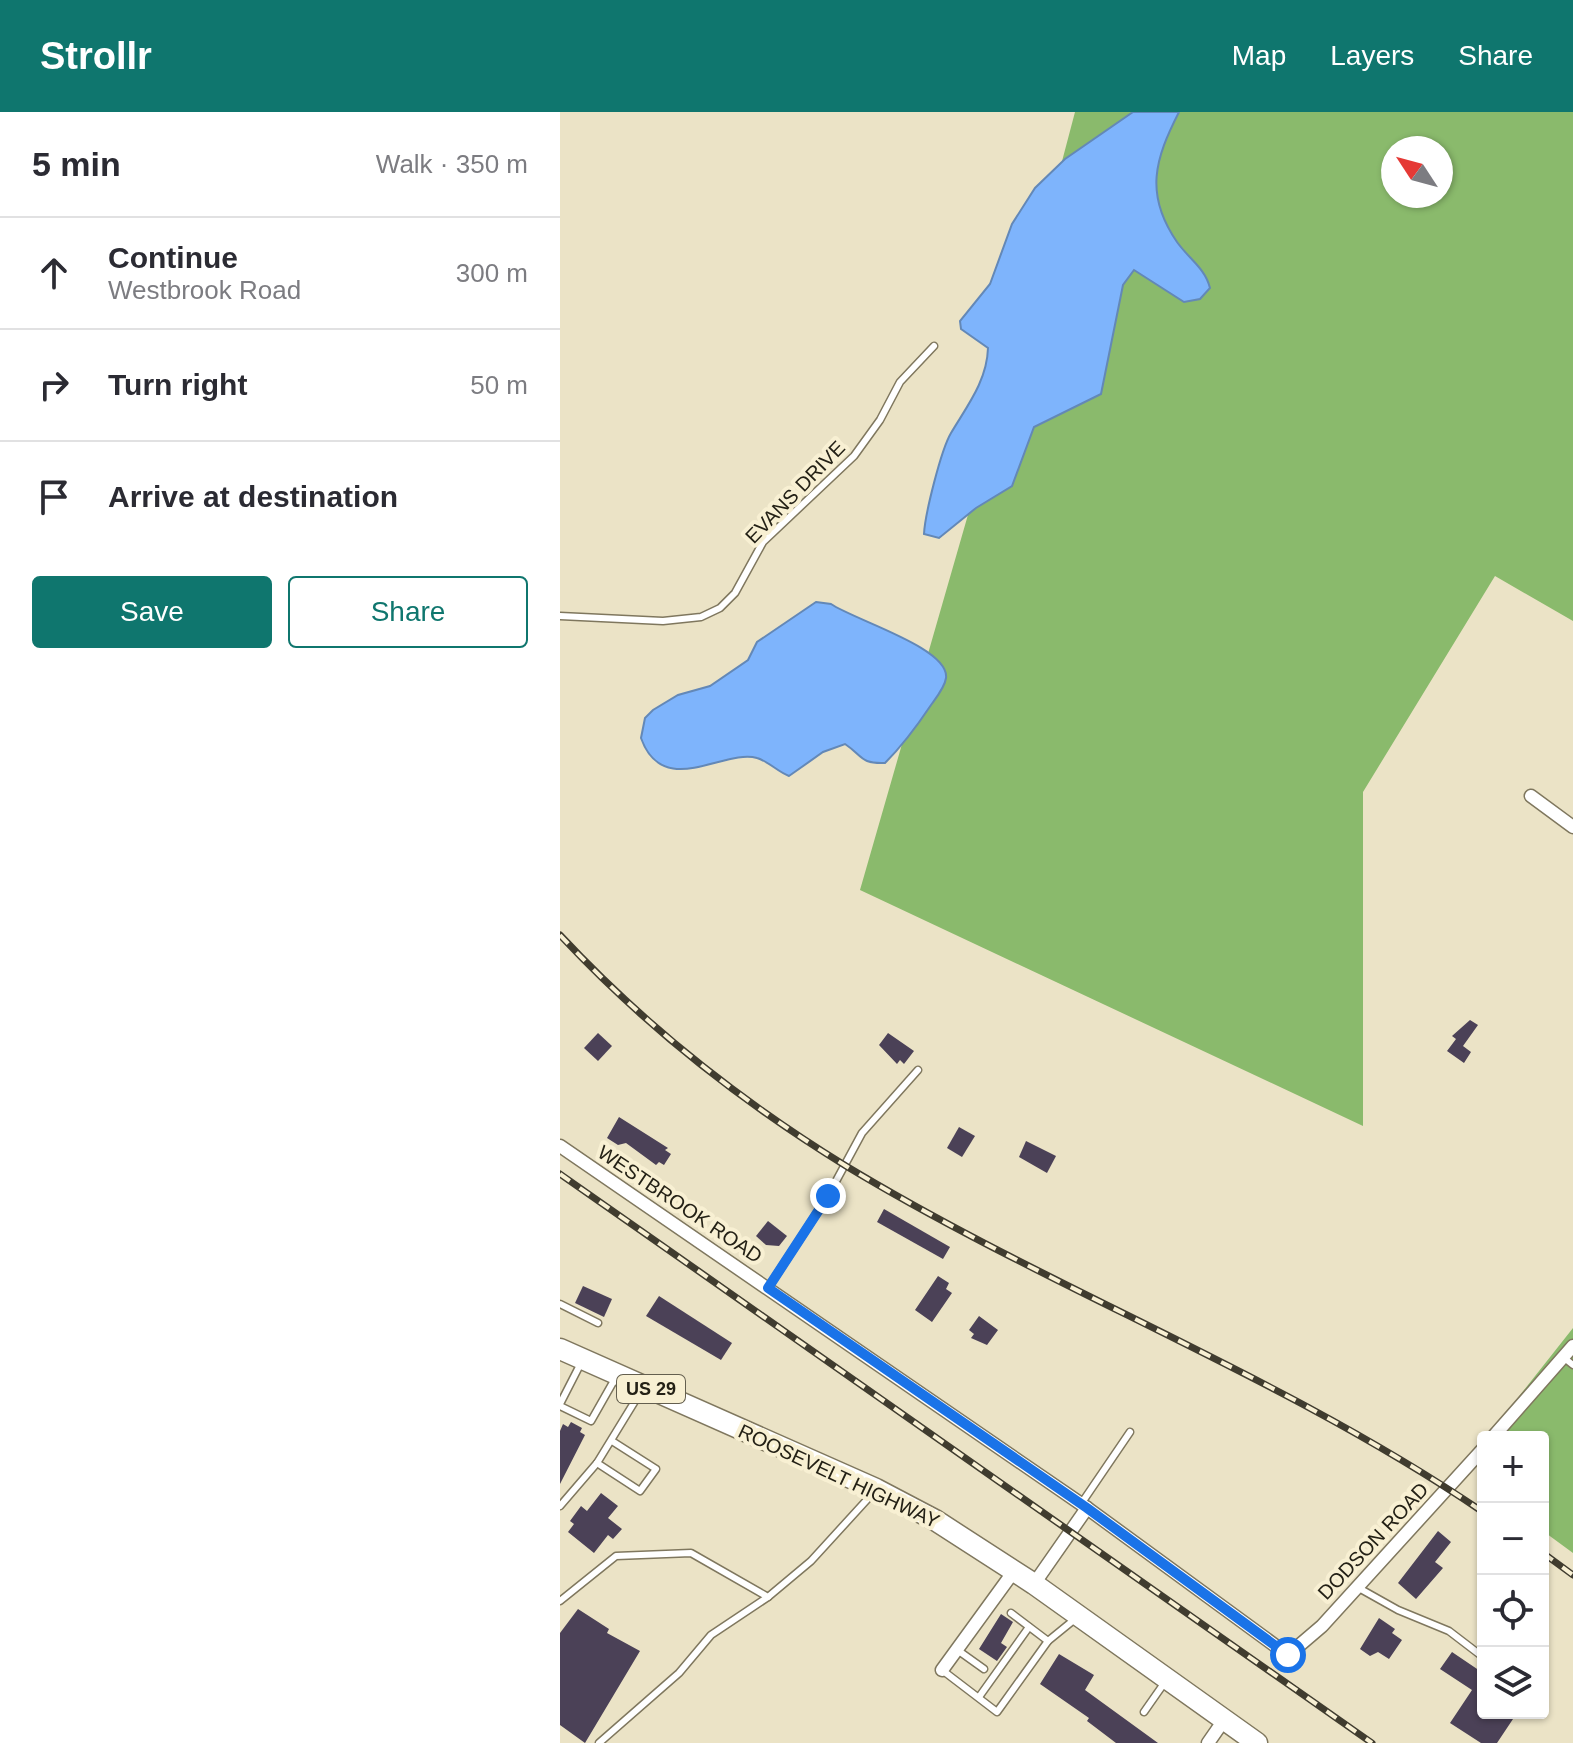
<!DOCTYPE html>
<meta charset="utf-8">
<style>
body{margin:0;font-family:Arial,sans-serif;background:#f2f2f3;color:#2b2b33}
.controls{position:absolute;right:24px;bottom:24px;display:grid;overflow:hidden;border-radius:8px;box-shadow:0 2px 6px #0004}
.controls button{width:72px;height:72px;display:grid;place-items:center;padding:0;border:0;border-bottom:2px solid #e1e1e2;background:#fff;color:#2b2b33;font:40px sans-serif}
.compass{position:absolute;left:821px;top:24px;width:72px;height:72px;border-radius:50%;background:#fff;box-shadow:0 2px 6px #0004;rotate:306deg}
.stop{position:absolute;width:24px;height:24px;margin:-18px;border:6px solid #1a73e8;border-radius:50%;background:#fff}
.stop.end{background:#1a73e8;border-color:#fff;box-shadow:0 2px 8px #0008}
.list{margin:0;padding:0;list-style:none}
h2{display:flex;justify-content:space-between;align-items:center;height:104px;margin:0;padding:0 32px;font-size:34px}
h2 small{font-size:26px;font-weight:400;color:#7c7c81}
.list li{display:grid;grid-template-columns:52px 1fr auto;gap:24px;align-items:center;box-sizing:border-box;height:112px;padding:0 32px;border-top:2px solid #e1e1e2}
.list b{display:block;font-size:30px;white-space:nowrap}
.list p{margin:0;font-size:26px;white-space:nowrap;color:#7c7c81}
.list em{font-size:26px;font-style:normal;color:#7c7c81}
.actions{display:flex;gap:16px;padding:24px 32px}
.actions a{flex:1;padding:18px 0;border:2px solid #0f766e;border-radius:8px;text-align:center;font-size:28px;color:#0f766e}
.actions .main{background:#0f766e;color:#fff}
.icon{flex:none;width:44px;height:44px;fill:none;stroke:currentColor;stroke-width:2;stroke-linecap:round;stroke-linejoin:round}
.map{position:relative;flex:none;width:1013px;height:1631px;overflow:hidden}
header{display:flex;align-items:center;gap:48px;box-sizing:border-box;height:112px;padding:0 40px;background:#0f766e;color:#fff}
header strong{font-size:38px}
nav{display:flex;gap:44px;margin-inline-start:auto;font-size:28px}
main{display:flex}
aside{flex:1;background:#fff}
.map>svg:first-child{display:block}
.forest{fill:#8aba6c;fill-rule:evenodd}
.water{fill:#7eb4fc;stroke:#6388b7;stroke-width:2}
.building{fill:#4b4157}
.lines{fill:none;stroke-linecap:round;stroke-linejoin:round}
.lane-casing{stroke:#7f775e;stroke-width:9}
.street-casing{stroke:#7f775e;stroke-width:15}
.primary-casing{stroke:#7f775e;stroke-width:23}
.lane{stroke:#fff;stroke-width:6}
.street{stroke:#fff;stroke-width:12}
.primary{stroke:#fff;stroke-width:20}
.rail-casing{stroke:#403c2f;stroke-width:7}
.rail{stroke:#f8f0d3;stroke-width:4;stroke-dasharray:12;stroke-linecap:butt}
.route{stroke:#1a73e8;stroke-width:10}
.labels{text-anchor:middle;stroke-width:8;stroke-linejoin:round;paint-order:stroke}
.shield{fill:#f8f0d3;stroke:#645f4f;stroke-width:2}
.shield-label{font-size:18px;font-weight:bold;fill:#242116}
.street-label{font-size:20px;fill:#242116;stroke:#f8f0d3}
</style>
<header>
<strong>Strollr</strong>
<nav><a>Map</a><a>Layers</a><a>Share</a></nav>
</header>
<main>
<aside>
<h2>5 min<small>Walk · 350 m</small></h2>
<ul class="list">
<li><svg class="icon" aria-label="ahead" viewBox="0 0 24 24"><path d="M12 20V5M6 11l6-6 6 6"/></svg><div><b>Continue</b><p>Westbrook Road</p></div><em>300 m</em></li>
<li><svg class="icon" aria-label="right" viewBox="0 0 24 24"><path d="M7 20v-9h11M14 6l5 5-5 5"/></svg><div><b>Turn right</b></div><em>50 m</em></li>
<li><svg class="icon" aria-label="arrive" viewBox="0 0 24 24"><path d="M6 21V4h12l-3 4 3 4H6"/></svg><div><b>Arrive at destination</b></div></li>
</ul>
<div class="actions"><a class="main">Save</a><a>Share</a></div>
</aside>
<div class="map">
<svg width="1013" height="1631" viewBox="0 0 1013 1631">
<rect width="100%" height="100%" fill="#ebe3c6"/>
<!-- forest -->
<g class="forest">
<path d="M515 0H1013V509L935 464 803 680V1014L300 778 418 368ZM833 36H881V84H833Z"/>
<polygon points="1013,1216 1013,1441 983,1419 983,1325 927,1325"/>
</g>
<!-- water -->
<g class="water">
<path d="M573 0H619C595 47 584 82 617 130 629 147 645 156 650 176L640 187 624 190 574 158 563 173 541 282 474 315 452 374 416 396 379 426 364 422C365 402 381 338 391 321 407 294 427 269 428 236L401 217 400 209 430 172 452 112 475 76 505 47Z"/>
<path d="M256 490 271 492C294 508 390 536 386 566 385 575 376 586 371 593 357 614 343 633 325 651 300 652 303 644 285 632L263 640 229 664C218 660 208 649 197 646 165 636 103 688 81 626L85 606 93 598 118 583 150 574 188 548 197 530Z"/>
</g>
<!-- building -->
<g class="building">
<polygon points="910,908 918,913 903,934 911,940 904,951 887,939 896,927 892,924"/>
<polygon points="38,921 52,934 38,949 24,936"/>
<polygon points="328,921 354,939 344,952 340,948 337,952 319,933"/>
<polygon points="59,1005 108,1036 105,1038 111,1042 104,1053 99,1050 96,1053 66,1031 58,1033 47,1026"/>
<polygon points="399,1015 415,1024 402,1045 387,1036"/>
<polygon points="466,1029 496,1044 487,1061 459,1045"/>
<polygon points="324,1097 390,1135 383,1147 317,1110"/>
<polygon points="208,1109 227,1124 219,1134 206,1133 196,1124"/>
<polygon points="378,1164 389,1171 386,1177 392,1181 372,1210 355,1198"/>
<polygon points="23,1174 52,1187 44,1205 15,1191"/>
<polygon points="99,1184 172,1231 161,1248 86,1204"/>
<polygon points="419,1204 438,1218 427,1233 411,1226 414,1222 409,1218"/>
<polygon points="11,1310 22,1316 20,1320 25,1323 0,1372 0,1319 3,1312 8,1315"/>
<polygon points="41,1381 58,1394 48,1406 62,1417 53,1427 48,1423 34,1441 8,1420 14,1412 10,1409 21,1394 27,1399"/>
<polygon points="878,1419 891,1430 875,1450 883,1456 856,1487 838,1471"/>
<polygon points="18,1497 49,1517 47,1521 80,1539 25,1631 0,1613 0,1521"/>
<polygon points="441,1502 453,1510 441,1531 447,1535 437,1549 419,1537"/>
<polygon points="819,1506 835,1517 832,1521 842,1528 829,1547 818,1540 810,1544 800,1537"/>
<polygon points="892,1540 923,1561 923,1601 957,1601 937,1631 921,1631 890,1611 912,1578 880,1557"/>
<polygon points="499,1542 534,1563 525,1578 598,1631 556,1631 527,1609 529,1606 480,1572"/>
</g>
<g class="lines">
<!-- lane casing -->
<g class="lane-casing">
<g id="lane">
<polyline points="0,504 103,509 141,505 160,496 175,481 203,430 294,344 320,308 340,270 374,234"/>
<polyline points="208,1176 268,1084 302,1021 358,958"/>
<polyline points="0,1192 38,1211"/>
<polyline points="1003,1245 1013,1253"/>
<polyline points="0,1292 22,1249"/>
<polyline points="0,1294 31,1309 56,1265"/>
<polyline points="37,1351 80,1379 96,1357 52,1329"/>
<polyline points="521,1392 570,1320"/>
<polyline points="0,1394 37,1351 83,1276"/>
<polyline points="797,1475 838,1498 889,1519 923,1545"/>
<polyline points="0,1489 56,1444 131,1441 208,1485 251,1449 314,1380"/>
<polyline points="451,1501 488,1529"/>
<polyline points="396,1537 424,1557"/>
<polyline points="382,1558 437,1600 488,1529 515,1507"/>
<polyline points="419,1585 469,1515"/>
<polyline points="584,1600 605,1570"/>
<polyline points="39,1631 119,1561 151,1523 208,1485"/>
</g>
</g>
<!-- street casing -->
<g class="street-casing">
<g id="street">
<polyline points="971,684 1013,715"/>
<polyline points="0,1034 527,1396 728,1543 762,1514 923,1337"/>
<polyline points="933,1325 1013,1234"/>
<polyline points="474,1472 527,1396"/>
<polyline points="382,1558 454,1459"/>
<polyline points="648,1631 664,1608"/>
</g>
</g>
<!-- primary casing -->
<g class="primary-casing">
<polyline id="primary" points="0,1237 316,1377 375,1408 474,1472 697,1631"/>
</g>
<!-- lane -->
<use href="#lane" class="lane"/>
<!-- street -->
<use href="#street" class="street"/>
<!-- primary -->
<use href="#primary" class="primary"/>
<!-- rail casing -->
<g class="rail-casing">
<g id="rail">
<path d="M0 823C83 912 182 990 286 1054 493 1179 723 1264 923 1400"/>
<polyline points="0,1062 812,1631"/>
<polyline points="983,1441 1013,1463"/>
</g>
</g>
<!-- rail -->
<use href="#rail" class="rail"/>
</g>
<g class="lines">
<!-- route -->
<polyline class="route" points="268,1084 208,1176 527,1396 728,1543"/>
</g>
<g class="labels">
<!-- shield labels -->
<rect class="shield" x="57" y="1263" width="68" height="28" rx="6"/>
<g class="shield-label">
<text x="91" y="1283">US 29</text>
</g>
<!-- street labels -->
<g class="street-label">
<text transform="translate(235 380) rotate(-46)" y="7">EVANS DRIVE</text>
<text transform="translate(120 1092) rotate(34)" y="7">WESTBROOK ROAD</text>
<text transform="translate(279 1364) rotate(25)" y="7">ROOSEVELT HIGHWAY</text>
<text transform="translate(813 1429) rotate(-47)" y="7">DODSON ROAD</text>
</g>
</g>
</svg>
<div class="controls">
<button>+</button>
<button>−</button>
<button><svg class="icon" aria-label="locate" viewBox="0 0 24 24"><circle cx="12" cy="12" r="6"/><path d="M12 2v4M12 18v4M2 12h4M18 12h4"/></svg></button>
<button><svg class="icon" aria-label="layers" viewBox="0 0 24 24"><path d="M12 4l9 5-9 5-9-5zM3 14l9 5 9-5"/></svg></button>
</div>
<svg class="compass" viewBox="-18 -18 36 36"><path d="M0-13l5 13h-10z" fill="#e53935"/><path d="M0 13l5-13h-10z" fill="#7c7c81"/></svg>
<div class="stop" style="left:728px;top:1543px"></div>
<div class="stop end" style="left:268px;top:1084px"></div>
</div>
</main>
